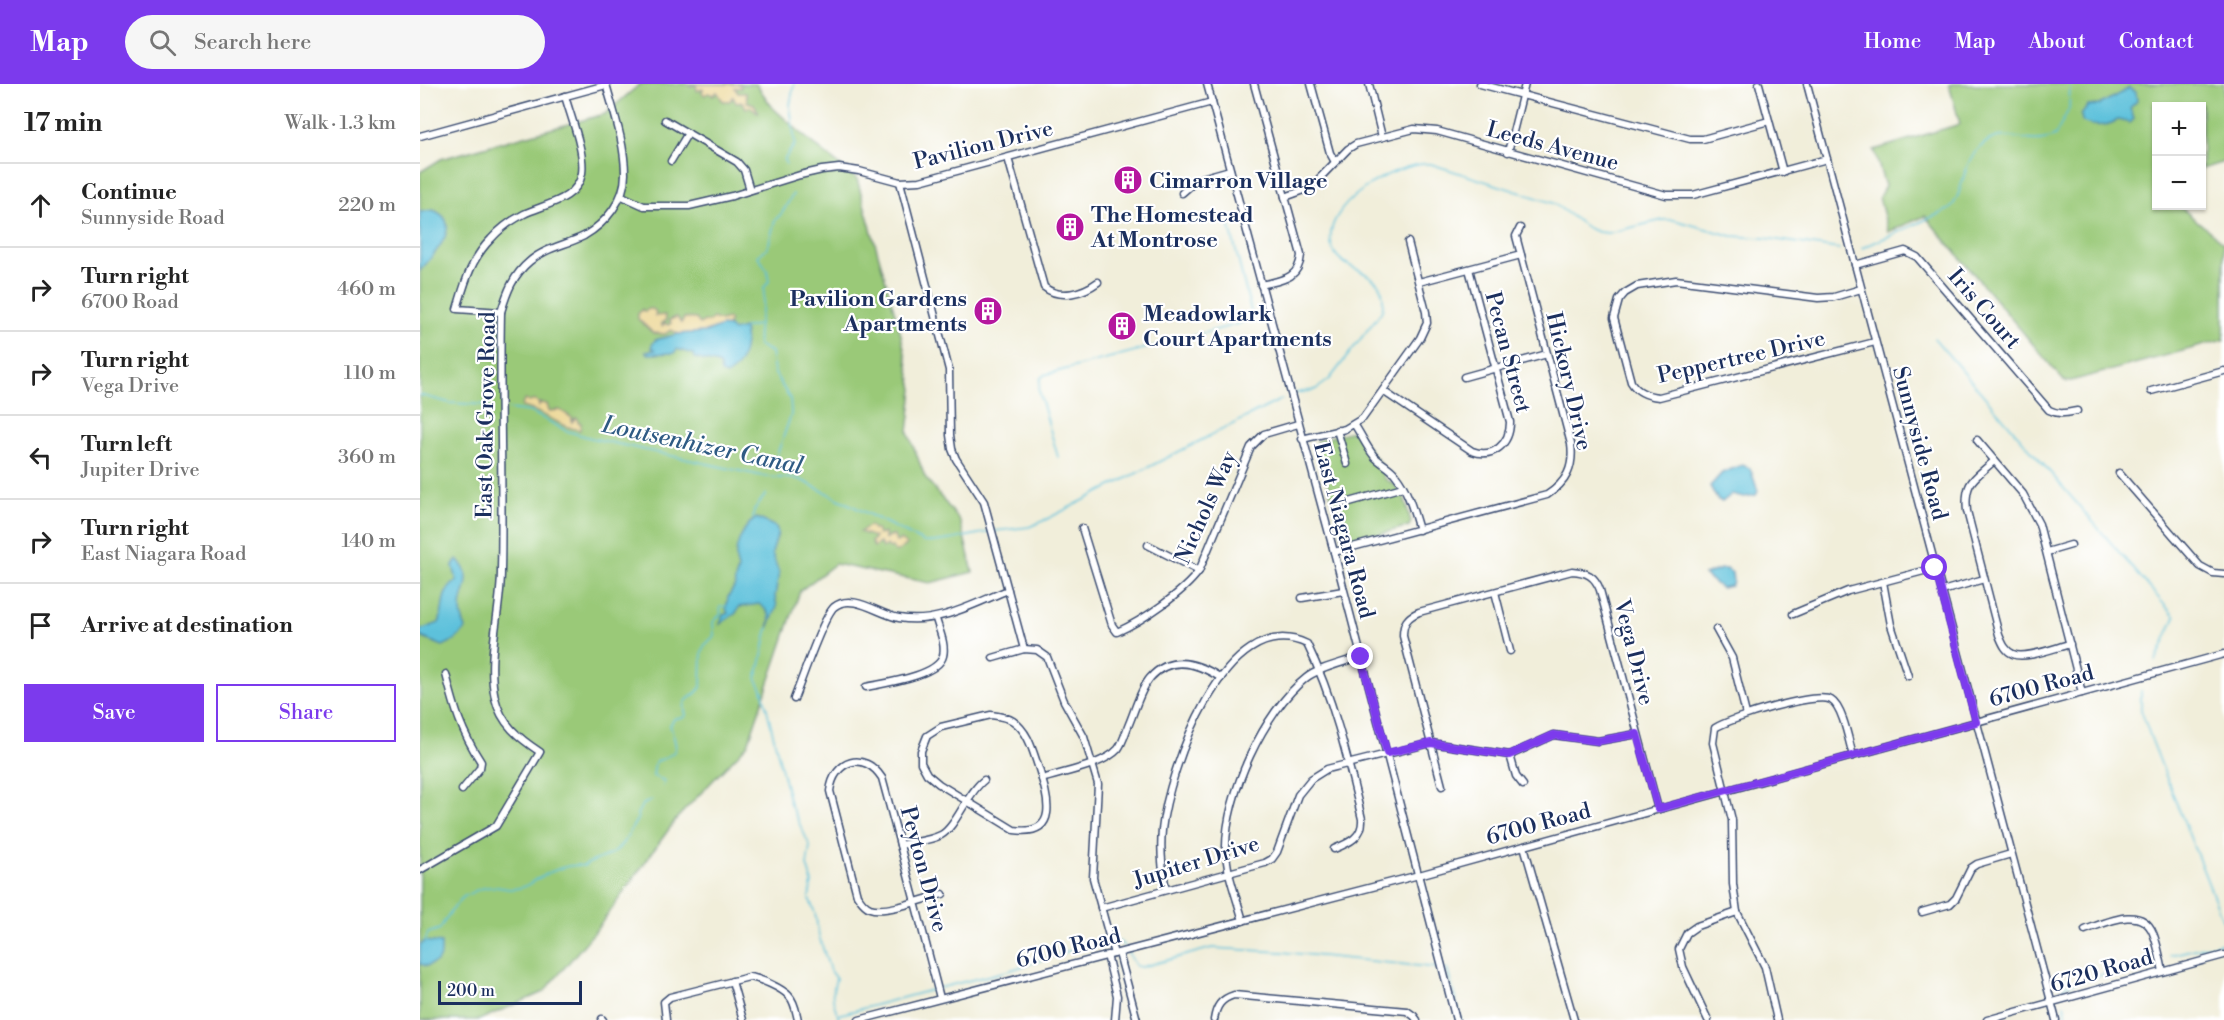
<!DOCTYPE html>
<meta charset="utf-8">
<style>
body{margin:0;font-family:"Libre Bodoni",serif;background:#f6f6f6;color:#222}
.controls{position:absolute;right:18px;top:18px;display:grid;overflow:hidden;border-radius:0px;box-shadow:0 2px 4px #0004}
.controls button{width:54px;height:54px;display:grid;place-items:center;padding:0;border:0;border-bottom:2px solid #e0e0e0;background:#fff;color:#222;font:30px sans-serif}
.scale{position:absolute;left:18px;bottom:15px;width:144px;box-sizing:border-box;padding-left:6px;border:3px solid #1b2f5e;border-top:0;font-size:16px;line-height:21px;white-space:nowrap;color:#1b2f5e;-webkit-text-stroke:4px #fff;paint-order:stroke}
.stop{position:absolute;width:18px;height:18px;margin:-14px;border:4px solid #7c3aed;border-radius:50%;background:#fff}
.stop.end{background:#7c3aed;border-color:#fff;box-shadow:0 2px 6px #0008}
.list{margin:0;padding:0;list-style:none}
h2{display:flex;justify-content:space-between;align-items:center;height:78px;margin:0;padding:0 24px;font-size:26px}
h2 small{font-size:20px;font-weight:400;color:#767676}
.list li{display:grid;grid-template-columns:39px 1fr auto;gap:18px;align-items:center;box-sizing:border-box;height:84px;padding:0 24px;border-top:2px solid #e0e0e0}
.list b{display:block;font-size:22px;white-space:nowrap}
.list p{margin:0;font-size:20px;white-space:nowrap;color:#767676}
.list em{font-size:20px;font-style:normal;color:#767676}
.actions{display:flex;gap:12px;padding:18px 24px}
.actions a{flex:1;padding:14px 0;border:2px solid #7c3aed;border-radius:0px;text-align:center;font-size:21px;color:#7c3aed}
.actions .main{background:#7c3aed;color:#fff}
.icon{flex:none;width:33px;height:33px;fill:none;stroke:currentColor;stroke-width:2;stroke-linecap:round;stroke-linejoin:round}
.map{position:relative;flex:none;width:1804px;height:936px;overflow:hidden}
header{display:flex;align-items:center;gap:36px;box-sizing:border-box;height:84px;padding:0 30px;background:#7c3aed;color:#fff}
header strong{font-size:28px}
nav{display:flex;gap:33px;margin-inline-start:auto;font-size:21px}
.search{width:420px;height:54px;background:#f6f6f6;display:flex;align-items:center;gap:15px;box-sizing:border-box;padding:0 21px;border-radius:33px;color:#767676;font-size:22px}
main{display:flex}
aside{flex:1;background:#fff}
.map>svg:first-child{display:block}
.green{fill:#9ac978;stroke:#5a7c6b;stroke-width:1.5}
.sand{fill:#eeda9e;stroke:#84847e;stroke-width:1.5}
.water{fill:#5dc1db;stroke:#3c789c;stroke-width:1.5}
.lines{fill:none;stroke-linecap:round;stroke-linejoin:round}
.stream{stroke:#5dc1db;stroke-width:1.5}
.minor-casing{stroke:#3b4c71;stroke-width:9}
.minor{stroke:#fff;stroke-width:6}
.route{stroke:#7c3aed;stroke-width:8}
.labels{text-anchor:middle;stroke-width:4.5;stroke-linejoin:round;paint-order:stroke}
.street-label{font-size:22px;fill:#1b2f5e;stroke:#fff}
.poi-label{font-size:22px;font-weight:bold;fill:#1b2f5e;stroke:#fff;text-anchor:start}
.water-label{font-size:24px;font-style:italic;fill:#2f5b84;stroke:#fff}
</style>
<header>
<strong>Map</strong>
<div class="search"><svg class="icon" aria-label="search" viewBox="0 0 24 24"><circle cx="10" cy="10" r="6"/><path d="M15 15l6 6"/></svg>Search here</div>
<nav><a>Home</a><a>Map</a><a>About</a><a>Contact</a></nav>
</header>
<main>
<aside>
<h2>17 min<small>Walk · 1.3 km</small></h2>
<ul class="list">
<li><svg class="icon" aria-label="ahead" viewBox="0 0 24 24"><path d="M12 20V5M6 11l6-6 6 6"/></svg><div><b>Continue</b><p>Sunnyside Road</p></div><em>220 m</em></li>
<li><svg class="icon" aria-label="right" viewBox="0 0 24 24"><path d="M7 20v-9h11M14 6l5 5-5 5"/></svg><div><b>Turn right</b><p>6700 Road</p></div><em>460 m</em></li>
<li><svg class="icon" aria-label="right" viewBox="0 0 24 24"><path d="M7 20v-9h11M14 6l5 5-5 5"/></svg><div><b>Turn right</b><p>Vega Drive</p></div><em>110 m</em></li>
<li><svg class="icon" aria-label="left" viewBox="0 0 24 24"><path d="M17 20v-9H6M10 6l-5 5 5 5"/></svg><div><b>Turn left</b><p>Jupiter Drive</p></div><em>360 m</em></li>
<li><svg class="icon" aria-label="right" viewBox="0 0 24 24"><path d="M7 20v-9h11M14 6l5 5-5 5"/></svg><div><b>Turn right</b><p>East Niagara Road</p></div><em>140 m</em></li>
<li><svg class="icon" aria-label="arrive" viewBox="0 0 24 24"><path d="M6 21V4h12l-3 4 3 4H6"/></svg><div><b>Arrive at destination</b></div></li>
</ul>
<div class="actions"><a class="main">Save</a><a>Share</a></div>
</aside>
<div class="map">
<svg width="1804" height="936" viewBox="0 0 1804 936">
<rect width="100%" height="100%" fill="#fff"/>
<filter id="ink" filterUnits="userSpaceOnUse"><feTurbulence type="fractalNoise" baseFrequency=".0167" numOctaves="2"/><feDisplacementMap in="SourceGraphic" scale="12" xChannelSelector="R" yChannelSelector="G"/><feConvolveMatrix kernelMatrix="1 2 1 2 8 2 1 2 1" color-interpolation-filters="sRGB"/></filter>
<filter id="wash" filterUnits="userSpaceOnUse"><feTurbulence type="fractalNoise" baseFrequency=".008" numOctaves="4" result="noise"/><feDisplacementMap in="SourceGraphic" scale="24" xChannelSelector="R" yChannelSelector="G"/><feGaussianBlur stdDeviation="1.35" result="paint"/><feColorMatrix in="noise" values="0 0 0 0 0 0 0 0 0 0 0 0 0 0 0 0 0 1.4 0 .05"/><feComposite in="paint" operator="in"/></filter>
<g filter="url(#wash)">
<rect width="100%" height="100%" fill="#f1eeda"/>
<!-- green -->
<g class="green">
<polygon points="220,0 336,0 353,24 391,58 437,95 481,251 493,305 488,348 505,393 540,437 553,488 510,499 415,480 380,507 328,660 257,734 177,845 124,908 59,936 0,936 0,88 21,75 185,30"/>
<polygon points="1533,0 1804,0 1804,78 1782,85 1782,22 1736,22 1736,122 1759,122 1804,159 1804,256 1647,298 1643,296 1505,132 1468,148 1459,113 1465,102 1454,66 1540,40 1529,1"/>
<polygon points="935,346 962,382 964,394 975,401 984,413 991,438 989,442 924,460 896,357"/>
</g>
<!-- sand -->
<g class="sand">
<polygon points="267,0 320,0 321,4 315,4 318,9 326,9 327,18 334,20 339,29 331,23 326,24 323,18 316,19 313,13 310,17 303,17 297,8 294,11 288,9 285,11 282,9 283,5 277,7 276,0 271,2"/>
<polygon points="222,225 225,228 228,225 233,225 236,228 235,232 245,231 246,236 241,239 242,242 245,239 248,241 251,239 249,236 257,233 261,239 264,234 276,235 280,240 284,237 288,238 293,234 301,237 307,235 310,236 307,243 286,248 258,250 251,246 245,250 233,249 218,235 218,230"/>
<path d="M106 316 109 318 115 316 118 318 119 322 120 319 127 320 129 327 140 326 152 334V338L155 334H157L158 338 161 339 160 346C140 344 124 327 102 323L103 318Z"/>
<polygon points="450,441 453,445 456,445 458,451 465,449 465,455 468,452 474,452 476,458 480,456 487,461 478,467 474,467 472,463 469,464 467,461 462,464 460,459 454,463 451,458 455,453 440,448"/>
</g>
<!-- water -->
<g class="water">
<path d="M1709 4 1716 8 1717 17 1710 24 1714 35 1710 39 1698 36C1688 42 1672 44 1662 37L1661 31 1668 22 1679 21Z"/>
<path d="M13 126C46 139 13 171 0 187V128Z"/>
<path d="M302 242 309 243 313 247 324 244C327 261 323 283 307 291L301 289 300 282 298 280 275 274 273 270 257 265 254 269 228 270 226 268 235 266 231 263 235 256 258 250 286 248Z"/>
<polygon points="1322,381 1330,384 1338,407 1336,411 1324,413 1312,410 1302,418 1297,415 1290,402 1302,389"/>
<path d="M337 434 356 443 358 449 352 469 359 489 355 512 357 523 348 544C352 532 349 527 339 520L319 523 316 529 300 540 303 531 308 529 306 525 308 513 315 502C313 495 318 491 318 484 317 481 316 478 316 475 315 461 324 440 337 434Z"/>
<path d="M37 475C57 497 41 504 41 525 41 533 43 538 46 545L35 556 23 562 3 554 0 551V546L19 539C25 524 19 508 37 497L33 482Z"/>
<polygon points="1301,485 1307,485 1312,489 1313,498 1311,502 1301,504 1284,491"/>
<polygon points="5,857 21,859 21,870 17,878 7,882 0,880 0,861"/>
</g>
<g class="lines">
<!-- stream -->
<g class="stream">
<polyline points="366,80 364,76 375,60 370,21 374,0"/>
<path d="M1442 164 1530 125C1544 108 1541 86 1554 70 1582 34 1604 67 1635 52L1649 25 1650 0"/>
<polyline points="324,244 337,241"/>
<polyline points="1514,254 1755,533 1736,577"/>
<path d="M876 309 895 306 909 296 962 227C971 181 922 193 912 163 899 122 976 77 1011 80L1133 119 1168 144 1178 148 1188 149 1243 136H1254L1312 152 1345 154 1419 165"/>
<polyline points="0,311 30,319 70,321"/>
<path d="M88 325 111 328 147 347 171 354 347 393 379 395 504 458C522 460 551 450 571 448"/>
<path d="M638 373 619 307 620 295 624 291 818 240C825 237 829 234 831 227L809 139"/>
<path d="M353 382 371 331V326L370 315 354 288 351 268 338 261C335 242 345 223 344 204L349 197 347 186 338 172 348 163 355 136 362 129 373 110"/>
<polyline points="333,435 334,426 346,410"/>
<polyline points="575,447 609,443 625,436 862,315"/>
<path d="M348 544C343 561 343 577 336 594L342 605 370 720 390 762 387 781 392 798 389 814 395 829 399 852 410 887 416 895C409 917 414 916 419 936"/>
<polyline points="1721,607 1721,626 1732,657 1804,839"/>
<path d="M243 702 245 697 233 692 235 678C262 668 257 665 250 641L255 634H264L266 631C260 612 273 616 281 603L282 568 284 562 294 552 293 538 301 530 300 523 306 522"/>
<path d="M5 857 8 849 20 845C23 838 39 815 45 812 52 808 62 803 71 803 85 802 85 808 103 803 109 801 113 797 119 794 132 787 148 779 163 782 170 778 188 772 193 769 205 760 210 746 218 734L217 730 222 721 232 716"/>
<polyline points="693,857 700,858 706,864"/>
<polyline points="708,869 716,882 722,883 792,864 862,868 1019,884"/>
<polyline points="1750,871 1804,858"/>
<polyline points="1024,885 1027,885 1041,936"/>
<polyline points="519,904 591,886 652,866 688,858"/>
<polyline points="1641,909 1646,901 1730,877"/>
<polyline points="1644,921 1648,936"/>
<polyline points="418,931 515,905"/>
</g>
</g>
</g>
<g filter="url(#ink)">
<g class="lines">
<!-- minor casing -->
<g class="minor-casing">
<g id="minor">
<polyline points="787,0 914,468 1036,936"/>
<path d="M834 0 881 171C879 196 861 196 841 201"/>
<polyline points="891,0 910,69 915,78"/>
<polyline points="949,0 962,53"/>
<polyline points="1060,0 1270,55 1283,55 1349,37"/>
<polyline points="1339,0 1363,88"/>
<polyline points="1387,0 1636,936"/>
<polyline points="245,36 317,78 324,86 330,106"/>
<polyline points="0,52 186,1"/>
<polyline points="1088,68 1105,0"/>
<path d="M588 74 624 203C640 216 663 209 678 198"/>
<polyline points="251,77 268,49"/>
<polyline points="480,98 529,286 530,351 532,365 536,375 564,418 604,565"/>
<polyline points="762,109 778,95 810,86"/>
<polyline points="202,112 224,122 269,122 312,112 380,91 402,86 419,84 439,87 480,98 500,97 792,18"/>
<polyline points="865,113 890,104 928,65 936,60 994,45 1017,47 1246,111 1273,111 1407,75"/>
<path d="M1435 181 1485 167 1497 173 1629 326C1639 331 1646 329 1657 327"/>
<polyline points="999,198 1101,171"/>
<path d="M1441 205 1414 213 1398 214 1256 196 1217 202 1205 209 1199 216 1194 234 1211 298C1217 308 1228 312 1239 313L1455 258"/>
<path d="M81 228 37 225C45 198 51 175 71 155 80 145 92 136 104 130 125 120 158 116 162 89 165 68 151 34 145 12"/>
<polyline points="1044,293 1127,270"/>
<path d="M963 307 1052 367C1073 375 1090 360 1090 338L1049 185"/>
<polyline points="1731,307 1804,287"/>
<path d="M934 340C941 350 946 362 954 372 960 379 970 383 975 390 988 406 993 426 999 446"/>
<polyline points="917,346 927,380"/>
<polyline points="882,355 925,345 943,334 1000,254 1007,239 1006,228 988,158"/>
<polyline points="1557,356 1603,410 1619,440 1662,609"/>
<path d="M1574 377C1554 395 1544 397 1547 427L1579 551C1582 558 1585 567 1593 570 1604 576 1637 563 1650 560"/>
<polyline points="1699,389 1780,482 1793,489 1804,490"/>
<polyline points="926,419 983,403"/>
<path d="M662 444 692 541 697 548C722 537 763 509 779 487L831 363 844 350 878 340"/>
<polyline points="728,461 779,487"/>
<path d="M914 468 1127 411C1147 398 1154 383 1151 360L1096 152 1100 144"/>
<polyline points="1627,468 1651,461"/>
<polyline points="1463,498 1471,541 1488,592"/>
<polyline points="1522,507 1564,495"/>
<polyline points="1075,508 1090,567"/>
<polyline points="882,514 923,507"/>
<polyline points="1373,530 1428,507 1515,484"/>
<polyline points="1296,545 1312,574 1326,630"/>
<polyline points="573,574 604,565 617,566 627,573 644,617 664,653 678,700 673,794 694,870"/>
<path d="M26 590C35 626 41 647 61 678L60 684 42 706"/>
<path d="M446 603C465 599 518 592 523 572 526 560 519 546 516 535"/>
<path d="M374 615C381 598 403 533 414 523 432 508 460 531 479 534 517 541 553 520 588 506"/>
<path d="M571 631C579 632 587 633 593 637 609 648 613 668 619 685 628 714 640 752 594 746L519 700 507 690 501 679V667L507 652 521 643Z"/>
<polyline points="1090,671 1096,692 1103,701"/>
<path d="M622 695C643 688 684 681 698 665 703 659 706 647 709 640 715 626 720 606 730 594 751 570 778 579 801 594"/>
<path d="M1022 702 983 552C983 539 987 533 999 528L1152 487C1167 488 1175 492 1180 506L1238 725"/>
<path d="M480 761C492 758 510 757 521 751 536 743 547 709 564 696"/>
<polyline points="1104,762 1154,936"/>
<path d="M0 786 76 742 120 668C99 654 81 640 75 614 66 572 81 529 81 487 83 401 79 314 81 228 87 208 93 191 110 177 125 164 146 161 164 152 186 139 205 116 205 90 205 60 194 29 186 0"/>
<path d="M746 805C742 785 740 767 742 746 748 688 805 521 887 560 914 615 928 676 942 735 943 753 929 759 914 765"/>
<polyline points="681,824 845,779 852,775 857,768 878,711 891,695 907,685 1011,659 1090,671 1134,651 1178,657 1217,650"/>
<polyline points="1502,828 1530,820 1536,814 1551,784 1557,780 1591,770"/>
<path d="M823 837C817 814 806 789 806 765 805 712 844 627 886 594 900 583 924 579 941 572"/>
<path d="M1665 846C1685 839 1722 820 1733 849 1738 861 1740 875 1743 887"/>
<polyline points="699,869 717,936"/>
<polyline points="687,871 697,912 695,936"/>
<polyline points="312,897 323,936"/>
<path d="M520 914C501 841 482 767 462 694 444 666 414 676 410 707L437 811C441 816 443 821 450 824 465 830 507 814 523 810"/>
<polyline points="182,935 183,936"/>
<path d="M246 936 244 918 250 913 329 893C339 894 362 904 369 912 375 918 376 928 378 936"/>
<polyline points="439,936 999,791 1804,570"/>
<path d="M794 936C796 922 801 915 814 911L987 927 994 932 997 936"/>
<polyline points="1288,936 1263,883 1259,865 1267,849 1277,842 1317,828"/>
<path d="M1357 936 1345 883 1317 828 1313 800 1312 736 1293 659 1295 644C1311 634 1396 607 1411 616 1423 623 1429 658 1433 672"/>
<polyline points="1567,936 1804,871"/>
</g>
</g>
<!-- minor -->
<use href="#minor" class="minor"/>
</g>
</g>
<g class="lines" filter="url(#ink)">
<!-- route -->
<polyline class="route" points="941,573 967,669 1011,659 1089,671 1134,651 1178,657 1217,650 1238,725 1556,638 1515,484"/>
</g>
<!-- icons -->
<defs>
<g id="building-disc" transform="scale(1.5)"><circle r="9.5" fill="#b5179e" stroke="#fff"/><path d="M-4-6H4V6H1V3H-1V6H-4ZM-2.5-4.3h1.7v1.8h-1.7ZM.8-4.3h1.7v1.8H.8ZM-2.5-1h1.7V.8h-1.7ZM.8-1h1.7V.8H.8Z" fill="#fff"/></g>
</defs>
<g fill-rule="evenodd">
<use href="#building-disc" x="708" y="96"/>
<use href="#building-disc" x="650" y="143"/>
<use href="#building-disc" x="568" y="227"/>
<use href="#building-disc" x="702" y="242"/>
</g>
<g class="labels">
<!-- street labels -->
<g class="street-label">
<text transform="translate(563 60) rotate(-14)" y="8">Pavilion Drive</text>
<text transform="translate(1133 61) rotate(15)" y="8">Leeds Avenue</text>
<text transform="translate(1565 224) rotate(49)" y="8">Iris Court</text>
<text transform="translate(1089 268) rotate(75)" y="8">Pecan Street</text>
<text transform="translate(1321 272) rotate(-13)" y="8">Peppertree Drive</text>
<text transform="translate(1150 297) rotate(77)" y="8">Hickory Drive</text>
<text transform="translate(65 331) rotate(-89)" y="8">East Oak Grove Road</text>
<text transform="translate(1501 359) rotate(75)" y="8">Sunnyside Road</text>
<text transform="translate(785 423) rotate(-66)" y="8">Nichols Way</text>
<text transform="translate(925 446) rotate(75)" y="8">East Niagara Road</text>
<text transform="translate(1215 568) rotate(76)" y="8">Vega Drive</text>
<text transform="translate(1621 601) rotate(-15)" y="8">6700 Road</text>
<text transform="translate(1118 739) rotate(-15)" y="8">6700 Road</text>
<text transform="translate(776 777) rotate(-17)" y="8">Jupiter Drive</text>
<text transform="translate(505 785) rotate(75)" y="8">Peyton Drive</text>
<text transform="translate(648 863) rotate(-14)" y="8">6700 Road</text>
<text transform="translate(1681 886) rotate(-16)" y="8">6720 Road</text>
</g>
<!-- poi labels -->
<g class="poi-label">
<text x="729" y="104">Cimarron Village</text>
<text x="671" y="138">The Homestead<tspan x="671" dy="25">At Montrose</tspan></text>
<text x="547" y="222" text-anchor="end">Pavilion Gardens<tspan x="547" dy="25">Apartments</tspan></text>
<text x="723" y="237">Meadowlark<tspan x="723" dy="25">Court Apartments</tspan></text>
</g>
<!-- water labels -->
<g class="water-label">
<text transform="translate(283 361) rotate(12)" y="8">Loutsenhizer Canal</text>
</g>
</g>
</svg>
<div class="controls">
<button>+</button>
<button>−</button>
</div>
<div class="scale">200 m</div>
<div class="stop" style="left:1515px;top:484px"></div>
<div class="stop end" style="left:941px;top:573px"></div>
</div>
</main>
